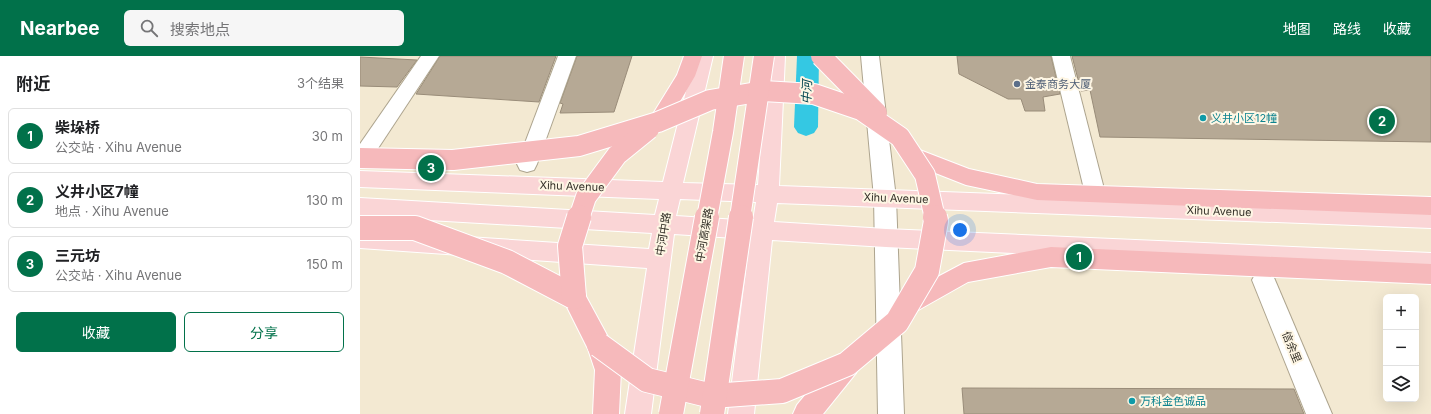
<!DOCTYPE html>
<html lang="zh">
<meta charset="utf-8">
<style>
body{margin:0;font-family:Inter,"Noto Sans SC",sans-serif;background:#f6f6f6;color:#202124}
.controls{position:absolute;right:12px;bottom:12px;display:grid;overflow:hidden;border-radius:6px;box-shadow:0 4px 16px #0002}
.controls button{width:36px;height:36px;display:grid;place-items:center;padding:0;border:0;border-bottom:1px solid #e0e0e0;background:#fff;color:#202124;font:20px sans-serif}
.you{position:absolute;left:600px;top:174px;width:14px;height:14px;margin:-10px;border:3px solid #fff;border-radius:50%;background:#1a73e8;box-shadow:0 0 0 6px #1a73e833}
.badge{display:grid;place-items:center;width:26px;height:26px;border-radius:50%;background:#01714a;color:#fff;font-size:13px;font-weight:700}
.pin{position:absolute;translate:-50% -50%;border:2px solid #fff;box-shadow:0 1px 4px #0006}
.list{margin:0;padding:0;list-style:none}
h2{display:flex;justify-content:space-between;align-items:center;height:52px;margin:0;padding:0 16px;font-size:17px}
h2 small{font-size:13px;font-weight:400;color:#757577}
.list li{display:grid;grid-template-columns:26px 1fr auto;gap:12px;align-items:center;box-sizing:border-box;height:56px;margin:0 8px 8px;padding:0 8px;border:1px solid #e0e0e0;border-radius:6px}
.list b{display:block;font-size:15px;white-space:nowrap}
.list p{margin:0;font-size:13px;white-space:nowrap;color:#757577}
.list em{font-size:13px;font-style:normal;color:#757577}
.actions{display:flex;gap:8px;padding:12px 16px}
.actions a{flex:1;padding:9px 0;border:1px solid #01714a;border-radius:6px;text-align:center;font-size:14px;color:#01714a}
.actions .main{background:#01714a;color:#fff}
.icon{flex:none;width:22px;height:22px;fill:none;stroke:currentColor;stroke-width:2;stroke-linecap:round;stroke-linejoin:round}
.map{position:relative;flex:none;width:1071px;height:358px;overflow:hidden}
header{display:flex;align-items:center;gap:24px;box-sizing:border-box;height:56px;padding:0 20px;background:#01714a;color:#fff}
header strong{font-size:19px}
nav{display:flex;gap:22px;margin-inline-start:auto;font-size:14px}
.search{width:280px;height:36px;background:#f6f6f6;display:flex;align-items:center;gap:10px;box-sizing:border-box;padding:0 14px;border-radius:6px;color:#757577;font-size:15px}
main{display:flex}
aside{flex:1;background:#fff}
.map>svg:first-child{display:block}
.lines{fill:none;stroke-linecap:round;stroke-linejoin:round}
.canal{fill:#34c8e3;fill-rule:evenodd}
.building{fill:#b6a995;stroke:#998c79}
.minor-casing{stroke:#ada48e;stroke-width:2}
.major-casing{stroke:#fff;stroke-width:2}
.highway-casing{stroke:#fff;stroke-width:2}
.minor{fill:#fff;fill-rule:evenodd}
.major{fill:#fad5d6;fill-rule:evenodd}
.highway{fill:#f6b9bb;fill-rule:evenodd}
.highway-bridge-far1-casing{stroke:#fff;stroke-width:22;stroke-linecap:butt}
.highway-bridge-casing{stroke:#fff;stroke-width:26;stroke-linecap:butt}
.highway-bridge-far1{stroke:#f6b9bb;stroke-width:20}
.highway-bridge{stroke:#f6b9bb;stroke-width:24}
.service-dot{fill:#5c6f8a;stroke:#fef6e4;stroke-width:1.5}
.culture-dot{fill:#0f9aa8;stroke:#fef6e4;stroke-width:1.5}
.labels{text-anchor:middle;stroke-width:4;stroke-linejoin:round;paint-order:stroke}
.service-label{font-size:11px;fill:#4e5e75;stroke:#fef6e4;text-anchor:start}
.culture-label{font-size:11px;fill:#0d838f;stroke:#fef6e4;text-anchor:start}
.street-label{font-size:11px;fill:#343028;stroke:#fef6e4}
.water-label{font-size:12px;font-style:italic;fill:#02444f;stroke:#fef6e4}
</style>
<header>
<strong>Nearbee</strong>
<div class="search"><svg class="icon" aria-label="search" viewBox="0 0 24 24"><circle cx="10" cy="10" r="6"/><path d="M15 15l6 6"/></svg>搜索地点</div>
<nav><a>地图</a><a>路线</a><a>收藏</a></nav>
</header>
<main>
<aside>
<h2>附近<small>3个结果</small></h2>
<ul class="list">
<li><span class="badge">1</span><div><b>柴垛桥</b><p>公交站 · Xihu Avenue</p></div><em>30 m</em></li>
<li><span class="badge">2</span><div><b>义井小区7幢</b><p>地点 · Xihu Avenue</p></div><em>130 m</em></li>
<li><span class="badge">3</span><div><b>三元坊</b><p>公交站 · Xihu Avenue</p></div><em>150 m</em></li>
</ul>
<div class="actions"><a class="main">收藏</a><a>分享</a></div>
</aside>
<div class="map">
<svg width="1071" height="358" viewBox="0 0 1071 358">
<rect width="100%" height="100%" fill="#f3e9d2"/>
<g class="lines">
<!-- canal -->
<polygon class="canal" points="437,0 459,0 458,71 454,77 446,80 438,77 434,71"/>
</g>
<!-- building -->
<g class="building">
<polygon points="80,0 196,0 179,46 56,38"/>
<polygon points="217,0 272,0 254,56 200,57 203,48 200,47"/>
<polygon points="597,0 691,0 700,38 683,41 685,55 665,55 661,43 648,43 599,18"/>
<polygon points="712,0 1071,0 1071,86 740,81 730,34 721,35"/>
<polygon points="0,1 57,4 37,31 0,30"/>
<polygon points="602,332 934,333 944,358 604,358"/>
</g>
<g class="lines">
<!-- minor casing -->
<g class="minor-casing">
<g id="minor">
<polygon points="61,0 79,0 11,103 4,106 0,104 0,88"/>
<polygon points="198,0 216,0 177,108 174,114 167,116 160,114 157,108"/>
<polygon points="501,0 519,0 536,142 544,358 518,358 514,142"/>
<polygon points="692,0 710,0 743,129 740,135 733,137 726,135 723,129"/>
<polygon points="904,214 912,217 972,358 946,358 892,224 896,217"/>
</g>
</g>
<!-- major casing -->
<g class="major-casing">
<path id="major" d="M335 0H353L323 127 398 129 407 0H425L419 130 1071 154V172L417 147 414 166 526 173 1071 197V217L526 191 412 184 394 358H368L390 183 314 178 291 358H265L287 212 0 192V174L289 193 292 177 0 160V142L295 159 299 143 0 131V115L303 126ZM320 143 396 146 393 165 316 160Z"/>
</g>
<!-- highway casing -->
<g class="highway-casing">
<g id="highway">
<polygon points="324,0 342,0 335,20 305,71 298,73 291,71 288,66 317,19"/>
<polygon points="552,91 609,113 677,128 1071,141 1071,159 677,144 606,129 545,105 542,99 545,93"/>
<polygon points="691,191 1071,208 1071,228 691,211 608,226 546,261 538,258 534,250 538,242 604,207"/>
<polygon points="214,230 222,233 248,281 261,314 259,358 233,358 235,314 228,293 202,241 206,233"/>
<polygon points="487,296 496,299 500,308 496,317 463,358 433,358 437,349 478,299"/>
</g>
</g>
<!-- minor -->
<use href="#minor" class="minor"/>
<!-- major -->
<use href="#major" class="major"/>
<!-- highway -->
<use href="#highway" class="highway"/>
<!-- highway-bridge-far1 casing -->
<g class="highway-bridge-far1-casing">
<g id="highway-bridge-far1">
<polyline points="461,0 517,57"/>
<polyline points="0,102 93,104 219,90 298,66 350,44 403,35 454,38 501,54 540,81 565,119 575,162"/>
<polyline points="219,162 226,141 257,99 289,73"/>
<polyline points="347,162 363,76 374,0"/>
<polyline points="380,162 404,0"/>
</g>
</g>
<!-- highway-bridge casing -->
<g class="highway-bridge-casing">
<g id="highway-bridge">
<polyline points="0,172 55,172 147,206 214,241"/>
<polyline points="214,241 210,190 219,161"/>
<polyline points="239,289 287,324 352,340 422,335 487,308 537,266 567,215 576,165 575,161"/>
<polyline points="311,358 347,161"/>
<polyline points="352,358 381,161"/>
</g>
</g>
<!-- highway-bridge-far1 -->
<use href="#highway-bridge-far1" class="highway-bridge-far1"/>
<!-- highway-bridge -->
<use href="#highway-bridge" class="highway-bridge"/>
</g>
<!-- markers -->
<circle class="service-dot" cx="657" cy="28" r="4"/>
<g class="culture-dot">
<circle cx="843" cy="62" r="4"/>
<circle cx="772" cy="345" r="4"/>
</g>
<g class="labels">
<!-- service labels -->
<g class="service-label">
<text x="665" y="32">金泰商务大厦</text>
</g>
<!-- culture labels -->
<g class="culture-label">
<text x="851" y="66">义井小区12幢</text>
<text x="780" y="349">万科金色诚品</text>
</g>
<!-- street labels -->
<g class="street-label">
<text transform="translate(212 130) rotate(2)" y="4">Xihu Avenue</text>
<text transform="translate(536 142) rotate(2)" y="4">Xihu Avenue</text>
<text transform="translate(859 155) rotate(2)" y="4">Xihu Avenue</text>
<text transform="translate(303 178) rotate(-81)" y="4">中河中路</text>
<text transform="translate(344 179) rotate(-80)" y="4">中河高架路</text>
<text transform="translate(932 291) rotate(68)" y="4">信余里</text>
</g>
<!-- water labels -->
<g class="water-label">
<text transform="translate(447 36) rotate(-88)" y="4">中河</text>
</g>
</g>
</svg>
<div class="controls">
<button>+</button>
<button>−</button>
<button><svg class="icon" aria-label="layers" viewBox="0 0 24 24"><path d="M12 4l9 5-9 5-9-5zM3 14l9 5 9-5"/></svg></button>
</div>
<div class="you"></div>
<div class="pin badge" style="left:719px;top:201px">1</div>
<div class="pin badge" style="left:1022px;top:65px">2</div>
<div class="pin badge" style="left:71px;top:112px">3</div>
</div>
</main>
